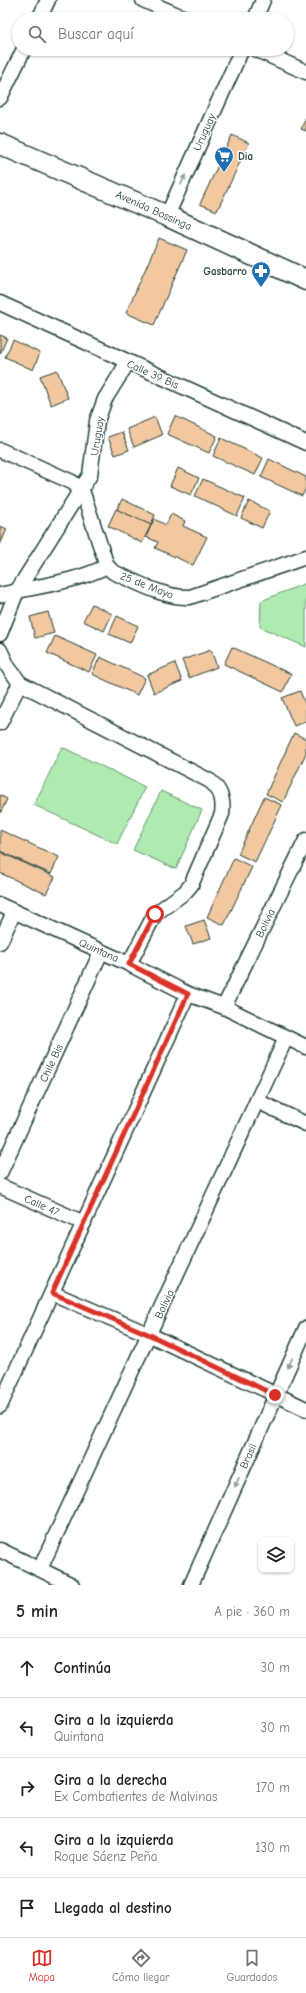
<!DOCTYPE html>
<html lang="es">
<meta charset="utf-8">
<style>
body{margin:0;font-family:"Comic Neue",sans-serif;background:#f2f2f2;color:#202124}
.controls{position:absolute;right:12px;bottom:12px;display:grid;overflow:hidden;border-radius:8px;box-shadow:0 1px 3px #0004}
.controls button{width:36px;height:36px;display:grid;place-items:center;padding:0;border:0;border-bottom:1px solid #e0e0e0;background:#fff;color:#202124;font:20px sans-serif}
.stop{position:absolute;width:12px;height:12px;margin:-9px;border:3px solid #d93025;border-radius:50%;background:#fff}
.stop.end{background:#d93025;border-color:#fff;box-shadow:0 1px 4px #0008}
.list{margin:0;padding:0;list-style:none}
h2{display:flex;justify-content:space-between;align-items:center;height:52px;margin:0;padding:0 16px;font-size:17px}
h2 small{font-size:13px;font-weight:400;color:#757577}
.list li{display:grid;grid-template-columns:26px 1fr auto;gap:12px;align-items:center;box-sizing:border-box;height:60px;padding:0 16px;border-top:1px solid #e0e0e0}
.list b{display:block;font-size:15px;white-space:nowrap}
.list p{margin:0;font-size:13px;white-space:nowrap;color:#757577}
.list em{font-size:13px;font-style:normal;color:#757577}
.icon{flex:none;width:22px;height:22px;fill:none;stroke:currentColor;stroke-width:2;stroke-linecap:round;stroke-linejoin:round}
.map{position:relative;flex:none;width:306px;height:1585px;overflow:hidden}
.search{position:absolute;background:#fff;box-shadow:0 1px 3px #0004;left:12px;right:12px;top:12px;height:44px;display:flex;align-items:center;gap:10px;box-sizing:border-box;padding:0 14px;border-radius:22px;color:#757577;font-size:15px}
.sheet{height:352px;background:#fff}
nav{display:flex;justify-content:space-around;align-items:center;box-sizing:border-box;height:56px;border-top:1px solid #e0e0e0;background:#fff;font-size:11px;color:#757577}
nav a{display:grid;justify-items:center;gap:2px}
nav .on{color:#d93025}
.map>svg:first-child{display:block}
.green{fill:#afebb1;stroke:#679472}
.building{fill:#f2c8a1;stroke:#1f3d34}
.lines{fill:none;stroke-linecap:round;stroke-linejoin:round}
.minor-casing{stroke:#1f3d34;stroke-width:17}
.secondary-casing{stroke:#1f3d34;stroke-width:23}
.minor{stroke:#fff;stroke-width:14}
.secondary{stroke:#fff;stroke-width:20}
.oneway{fill:#8f9e9a}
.route{stroke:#d93025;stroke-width:5}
.labels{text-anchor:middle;stroke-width:3;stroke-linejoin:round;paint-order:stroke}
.street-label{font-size:11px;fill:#1f3d34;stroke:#fff}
.poi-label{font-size:11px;font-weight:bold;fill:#1f3d34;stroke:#fff;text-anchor:start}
</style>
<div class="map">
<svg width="306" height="1585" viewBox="0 0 306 1585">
<rect width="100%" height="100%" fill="#fff"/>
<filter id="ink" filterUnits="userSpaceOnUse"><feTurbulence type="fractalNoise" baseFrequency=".025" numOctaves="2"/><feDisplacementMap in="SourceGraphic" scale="8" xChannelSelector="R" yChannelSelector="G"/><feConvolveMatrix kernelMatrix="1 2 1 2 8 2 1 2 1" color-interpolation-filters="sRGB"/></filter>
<g filter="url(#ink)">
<!-- green -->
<g class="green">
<polygon points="306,583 306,647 260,627 261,601"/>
<polygon points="62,747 145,787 117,844 34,805"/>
<polygon points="161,791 202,810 176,869 133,850"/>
</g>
<!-- building -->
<g class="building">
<polygon points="306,117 306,131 301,129"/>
<polygon points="232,135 249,143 217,211 200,204"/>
<polygon points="159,238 187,250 154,325 126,313"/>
<polygon points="0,335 7,338 0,354"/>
<polygon points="13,340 40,353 33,370 5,357"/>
<polygon points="57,370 68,398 51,405 40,376"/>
<polygon points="175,416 217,436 209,453 167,434"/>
<polygon points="155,417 162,435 134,447 127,429"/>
<polygon points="122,432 129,450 115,455 108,437"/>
<polygon points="221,438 263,458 255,475 213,456"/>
<polygon points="269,459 306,477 306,488 302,496 261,477"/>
<polygon points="178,468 199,478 191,495 170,486"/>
<polygon points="203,479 245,498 237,516 195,496"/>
<polygon points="122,499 155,515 151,525 117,510"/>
<polygon points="249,501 270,511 262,528 241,518"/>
<polygon points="116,509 151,525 142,543 108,526"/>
<polygon points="171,514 185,521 183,526 207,537 193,565 155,548 158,542 146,537 154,519 166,525"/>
<polygon points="0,526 7,529 0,545"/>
<polygon points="92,604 112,614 104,631 83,621"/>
<polygon points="48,612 54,633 35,638 30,617"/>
<polygon points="117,616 138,626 130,643 109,634"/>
<polygon points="55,636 97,655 89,672 47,653"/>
<polygon points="232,647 291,674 283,692 224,664"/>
<polygon points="211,650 217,667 189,678 182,660"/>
<polygon points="100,657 145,678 137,695 92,674"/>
<polygon points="175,663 182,681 154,693 147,675"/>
<polygon points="300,691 306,706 306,721 294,726 282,698"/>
<polygon points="294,733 306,739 306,753 283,802 266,794"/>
<polygon points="0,795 7,799 0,814"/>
<polygon points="264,797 282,805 255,862 238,854"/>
<polygon points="0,830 59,857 51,874 0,851"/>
<polygon points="0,852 55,877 46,894 0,873"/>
<polygon points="234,858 252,867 224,925 207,917"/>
<polygon points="204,920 211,938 193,944 186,926"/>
</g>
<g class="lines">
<!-- minor casing -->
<g class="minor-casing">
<g id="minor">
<polyline points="143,0 187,19"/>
<polyline points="39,19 48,0"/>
<polyline points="255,19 263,0"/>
<polyline points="255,49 306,72"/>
<polyline points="0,98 24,49"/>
<polyline points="167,216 242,49"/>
<polyline points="0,303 306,443"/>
<path d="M0 450 72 482 82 490 107 566 113 572C137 582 163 598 190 597L306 557"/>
<path d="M0 595C36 586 74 583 107 566"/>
<polyline points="0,634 17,591 90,475 97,421 105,399 128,362"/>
<path d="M0 650 8 667 20 683 210 781C221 790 224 800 222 814L191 885 185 892 155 914 129 964"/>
<polyline points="0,723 20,683"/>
<polyline points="0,905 129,964 188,994 224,1007 306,1047"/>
<polyline points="0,942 14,912"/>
<polyline points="224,1007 306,840"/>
<polyline points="257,1101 306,1124"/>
<polyline points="0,1173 101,952"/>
<polyline points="0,1186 84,1223"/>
<polyline points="52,1293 150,1335 306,1409"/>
<polyline points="0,1406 188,994"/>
<polyline points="0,1550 72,1585"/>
<polyline points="40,1569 286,1038"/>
<polyline points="191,1585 306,1328"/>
</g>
</g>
<!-- secondary casing -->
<g class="secondary-casing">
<polyline id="secondary" points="0,144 167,216 306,280"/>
</g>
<!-- minor -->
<use href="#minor" class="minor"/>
<!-- secondary -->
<use href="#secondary" class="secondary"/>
</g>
<!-- one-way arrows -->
<defs><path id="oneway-solid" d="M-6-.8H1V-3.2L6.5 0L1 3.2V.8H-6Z"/></defs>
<g class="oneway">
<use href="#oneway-solid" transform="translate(183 180) rotate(-66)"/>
<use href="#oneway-solid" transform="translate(290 1363) rotate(115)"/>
<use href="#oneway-solid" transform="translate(237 1482) rotate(114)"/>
</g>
</g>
<g class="lines" filter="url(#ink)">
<!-- route -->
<polyline class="route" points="155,914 129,964 188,994 52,1293 150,1335 275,1395"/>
</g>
<!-- icons -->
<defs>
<g id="supermarket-pin" transform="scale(1)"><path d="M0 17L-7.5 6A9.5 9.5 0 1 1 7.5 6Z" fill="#1f6fb2" stroke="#fff"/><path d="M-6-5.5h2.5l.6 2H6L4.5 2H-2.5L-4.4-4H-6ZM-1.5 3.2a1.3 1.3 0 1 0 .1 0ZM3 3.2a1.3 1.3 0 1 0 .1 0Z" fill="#fff"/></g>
<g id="pharmacy-pin" transform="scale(1)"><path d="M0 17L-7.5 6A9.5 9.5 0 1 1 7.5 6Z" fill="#1f6fb2" stroke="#fff"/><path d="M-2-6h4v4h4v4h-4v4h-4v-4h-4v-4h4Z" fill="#fff"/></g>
</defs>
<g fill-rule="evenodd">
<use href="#supermarket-pin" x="224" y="156"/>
<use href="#pharmacy-pin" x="261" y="271"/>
</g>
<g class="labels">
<!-- street labels -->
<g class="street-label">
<text transform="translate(204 132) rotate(-66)" y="4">Uruguay</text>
<text transform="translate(154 210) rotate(24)" y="4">Avenida Bossinga</text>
<text transform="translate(153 374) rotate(24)" y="4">Calle 39 Bis</text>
<text transform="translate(97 436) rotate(-81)" y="4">Uruguay</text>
<text transform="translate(147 585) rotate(21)" y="4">25 de Mayo</text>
<text transform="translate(265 923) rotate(-64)" y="4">Bolivia</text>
<text transform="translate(99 950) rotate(24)" y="4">Quintana</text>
<text transform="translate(51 1063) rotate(-65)" y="4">Chile Bis</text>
<text transform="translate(42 1205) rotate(24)" y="4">Calle 47</text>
<text transform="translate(164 1304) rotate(-65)" y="4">Bolivia</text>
<text transform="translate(248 1456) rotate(-66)" y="4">Brasil</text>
</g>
<!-- poi labels -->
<g class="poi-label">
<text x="238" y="160">Dia</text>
<text x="247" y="275" text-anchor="end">Gasbarro</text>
</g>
</g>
</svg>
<div class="controls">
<button><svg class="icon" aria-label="layers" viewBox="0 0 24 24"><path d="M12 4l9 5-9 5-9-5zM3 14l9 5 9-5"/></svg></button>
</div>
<div class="stop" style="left:155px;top:914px"></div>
<div class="stop end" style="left:275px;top:1395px"></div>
<div class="search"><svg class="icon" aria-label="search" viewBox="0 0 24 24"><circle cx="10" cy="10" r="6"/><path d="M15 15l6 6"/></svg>Buscar aquí</div>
</div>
<section class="sheet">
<h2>5 min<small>A pie · 360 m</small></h2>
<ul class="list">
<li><svg class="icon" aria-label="ahead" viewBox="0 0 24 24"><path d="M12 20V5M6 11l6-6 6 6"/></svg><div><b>Continúa</b></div><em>30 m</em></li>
<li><svg class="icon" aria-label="left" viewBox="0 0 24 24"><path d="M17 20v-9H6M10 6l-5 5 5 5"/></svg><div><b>Gira a la izquierda</b><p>Quintana</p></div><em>30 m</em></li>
<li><svg class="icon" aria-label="right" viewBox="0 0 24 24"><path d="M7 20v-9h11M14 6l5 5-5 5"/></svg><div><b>Gira a la derecha</b><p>Ex Combatientes de Malvinas</p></div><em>170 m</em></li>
<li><svg class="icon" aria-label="left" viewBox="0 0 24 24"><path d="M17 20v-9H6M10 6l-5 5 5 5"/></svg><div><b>Gira a la izquierda</b><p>Roque Sáenz Peña</p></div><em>130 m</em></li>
<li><svg class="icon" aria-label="arrive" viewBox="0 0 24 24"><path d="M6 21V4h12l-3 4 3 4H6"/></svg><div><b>Llegada al destino</b></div></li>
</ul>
</section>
<nav>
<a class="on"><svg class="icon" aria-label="map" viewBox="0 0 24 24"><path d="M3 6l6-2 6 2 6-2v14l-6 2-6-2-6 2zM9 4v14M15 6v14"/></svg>Mapa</a>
<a><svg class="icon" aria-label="directions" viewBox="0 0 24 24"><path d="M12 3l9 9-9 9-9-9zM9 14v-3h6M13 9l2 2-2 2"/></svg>Cómo llegar</a>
<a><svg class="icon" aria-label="saved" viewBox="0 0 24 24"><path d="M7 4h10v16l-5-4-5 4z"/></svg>Guardados</a>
</nav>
